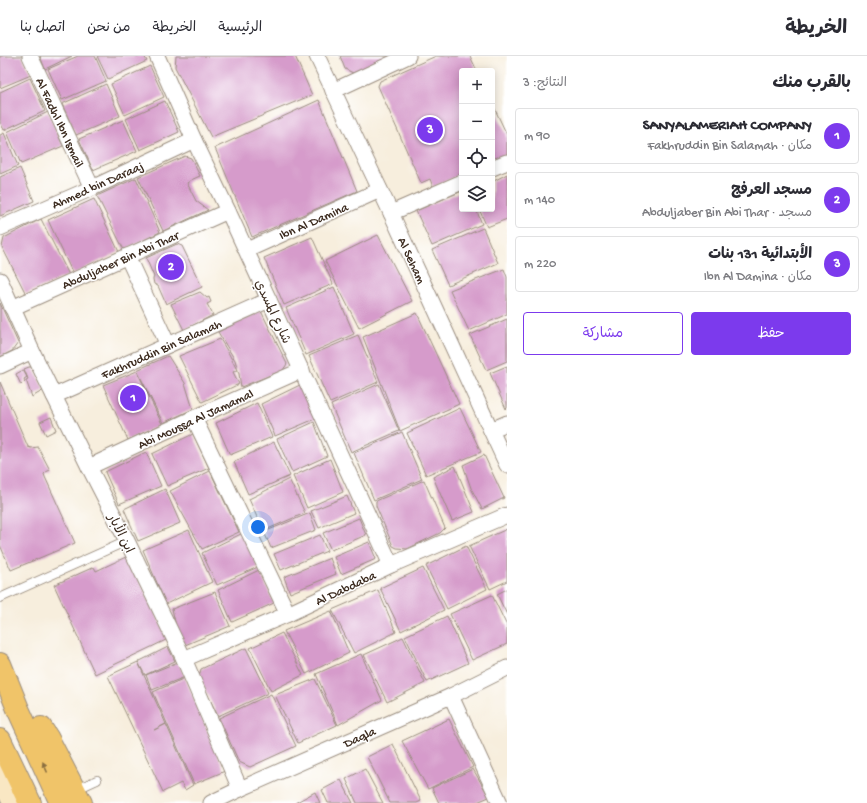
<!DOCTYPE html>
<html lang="ar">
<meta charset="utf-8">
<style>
body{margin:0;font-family:"Gochi Hand","Playpen Sans Arabic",sans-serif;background:#f7f7f7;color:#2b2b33;direction:rtl}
.controls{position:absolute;right:12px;top:12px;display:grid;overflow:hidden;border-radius:4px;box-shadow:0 2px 10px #0003}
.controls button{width:36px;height:36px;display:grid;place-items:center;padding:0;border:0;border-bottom:1px solid #e1e1e2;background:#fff;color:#2b2b33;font:20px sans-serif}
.you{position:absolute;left:258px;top:471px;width:14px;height:14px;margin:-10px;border:3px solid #fff;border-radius:50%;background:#1a73e8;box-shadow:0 0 0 6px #1a73e833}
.badge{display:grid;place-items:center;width:26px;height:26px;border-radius:50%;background:#7c3aed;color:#fff;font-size:13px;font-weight:700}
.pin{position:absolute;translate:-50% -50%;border:2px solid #fff;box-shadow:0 1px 4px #0006}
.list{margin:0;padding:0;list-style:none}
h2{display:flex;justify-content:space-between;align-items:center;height:52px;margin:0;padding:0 16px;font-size:17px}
h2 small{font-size:13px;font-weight:400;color:#7c7c81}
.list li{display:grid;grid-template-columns:26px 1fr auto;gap:12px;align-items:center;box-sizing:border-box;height:56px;margin:0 8px 8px;padding:0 8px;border:1px solid #e1e1e2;border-radius:4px}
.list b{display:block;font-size:15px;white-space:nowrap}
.list p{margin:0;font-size:13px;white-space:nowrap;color:#7c7c81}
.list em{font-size:13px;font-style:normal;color:#7c7c81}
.actions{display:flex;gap:8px;padding:12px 16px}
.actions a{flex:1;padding:9px 0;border:1px solid #7c3aed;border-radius:4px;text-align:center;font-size:14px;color:#7c3aed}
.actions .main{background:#7c3aed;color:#fff}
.icon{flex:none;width:22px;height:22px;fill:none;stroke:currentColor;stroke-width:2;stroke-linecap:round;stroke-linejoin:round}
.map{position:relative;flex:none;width:507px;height:747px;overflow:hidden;direction:ltr}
header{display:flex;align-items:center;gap:24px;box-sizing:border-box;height:56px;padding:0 20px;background:#fff;border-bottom:1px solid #e1e1e2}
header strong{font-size:19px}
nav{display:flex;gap:22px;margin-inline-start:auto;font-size:14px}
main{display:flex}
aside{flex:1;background:#fff}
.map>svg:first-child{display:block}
.building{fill:#d69bcb}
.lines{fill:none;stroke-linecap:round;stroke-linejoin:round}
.lane-casing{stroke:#998c7e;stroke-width:10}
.street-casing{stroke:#998c7e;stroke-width:17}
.secondary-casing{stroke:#998c7e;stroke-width:24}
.primary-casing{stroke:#998c7e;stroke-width:24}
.lane{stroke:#fff;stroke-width:8}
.street{stroke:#fff;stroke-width:15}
.secondary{stroke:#f9e7c3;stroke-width:22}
.primary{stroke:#f0c469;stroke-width:22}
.oneway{fill:#8c6f40}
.labels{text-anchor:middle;stroke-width:3;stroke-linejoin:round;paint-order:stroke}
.street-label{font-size:13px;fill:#3b2a1e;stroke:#fff}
</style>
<header>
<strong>الخريطة</strong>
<nav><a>الرئيسية</a><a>الخريطة</a><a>من نحن</a><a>اتصل بنا</a></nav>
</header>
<main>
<aside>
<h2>بالقرب منك<small>النتائج: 3</small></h2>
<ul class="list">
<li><span class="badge">1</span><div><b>SANYALAMERIAH COMPANY</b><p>مكان · Fakhruddin Bin Salamah</p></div><em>90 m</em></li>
<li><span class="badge">2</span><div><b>مسجد العرفج</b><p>مسجد · Abduljaber Bin Abi Thar</p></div><em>140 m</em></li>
<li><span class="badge">3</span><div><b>الأبتدائية 131 بنات</b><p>مكان · Ibn Al Damina</p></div><em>220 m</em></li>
</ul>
<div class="actions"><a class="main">حفظ</a><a>مشاركة</a></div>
</aside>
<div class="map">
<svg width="507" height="747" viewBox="0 0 507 747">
<rect width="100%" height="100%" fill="#fff"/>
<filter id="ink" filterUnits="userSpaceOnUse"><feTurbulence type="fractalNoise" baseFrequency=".025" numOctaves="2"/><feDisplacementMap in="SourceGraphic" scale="8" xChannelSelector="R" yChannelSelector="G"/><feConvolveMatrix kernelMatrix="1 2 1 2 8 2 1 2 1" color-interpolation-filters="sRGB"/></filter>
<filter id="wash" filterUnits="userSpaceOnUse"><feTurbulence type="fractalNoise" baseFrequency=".012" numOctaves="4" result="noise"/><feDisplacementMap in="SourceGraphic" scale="16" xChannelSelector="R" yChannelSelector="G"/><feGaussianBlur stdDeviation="0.9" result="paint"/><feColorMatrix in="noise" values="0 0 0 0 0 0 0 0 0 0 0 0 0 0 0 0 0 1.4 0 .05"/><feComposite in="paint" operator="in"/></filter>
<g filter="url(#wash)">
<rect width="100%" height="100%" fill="#f7eedd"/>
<g id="blocks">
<!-- building -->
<g class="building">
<polygon points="0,0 22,0 31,19 0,32"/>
<polygon points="40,0 72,0 45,13"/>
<polygon points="78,0 95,0 106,25 62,44 48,13"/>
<polygon points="97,0 144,0 147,5 108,23"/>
<polygon points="176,0 295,0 312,39 211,81 175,11"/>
<polygon points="340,0 390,0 353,17 345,13"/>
<polygon points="436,0 470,0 477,15 462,15 462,118 433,131 430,123 421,127 378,30 380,25"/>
<polygon points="150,10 164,41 125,59 111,28"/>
<polygon points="30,22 45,55 4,74 0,66 0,36"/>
<polygon points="106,28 120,60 76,79 62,48"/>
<polygon points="319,44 357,135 252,181 215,92"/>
<polygon points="165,45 179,76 140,94 126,63"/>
<polygon points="492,47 507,79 507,98 492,105"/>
<polygon points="48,56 63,90 21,108 7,76"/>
<polygon points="123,64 137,95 93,114 79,83"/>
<polygon points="4,77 18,110 0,118 0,79"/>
<polygon points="185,100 191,102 200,120 191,124 187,127 196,145 208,154 163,175 138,121"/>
<polygon points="20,112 34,145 0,160 0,121"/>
<polygon points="507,118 507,163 487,171 479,153 492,153 492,126"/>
<polygon points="136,122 160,176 124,194 97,140"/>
<polygon points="462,135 462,153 476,153 482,168 432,190 416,155"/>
<polygon points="94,143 119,196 73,218 48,164"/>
<polygon points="41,163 69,219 26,238 2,191 4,182"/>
<polygon points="483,172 498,207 448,229 432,194"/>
<polygon points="378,179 412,245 359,272 325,205"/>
<polygon points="312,181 333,228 284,249 264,202"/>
<polygon points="177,188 182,190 202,231 166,248 158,230 154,228 153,223 154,221 146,202"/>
<polygon points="504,213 507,221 507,258 469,275 450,234"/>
<polygon points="334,231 354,278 306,299 286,252"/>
<polygon points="200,236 207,242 209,241 211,246 207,248 213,259 184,274 171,248"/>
<polygon points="0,247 18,287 12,295 0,301"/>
<polygon points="261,255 287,308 283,314 241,331 239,318 235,304 218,276"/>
<polygon points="417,257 459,348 400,375 363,281"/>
<polygon points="507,263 507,305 486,314 470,279"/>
<polygon points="358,279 378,326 330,347 309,300"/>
<polygon points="220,283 229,298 237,314 233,316 239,328 202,346 179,300"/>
<polygon points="168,300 185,327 193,353 163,367 137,314"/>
<polygon points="507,310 507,352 506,353 490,317"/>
<polygon points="29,311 33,311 44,334 32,341 26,324 28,323 24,313"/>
<polygon points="23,314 27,321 24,323 25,325 21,329 16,318"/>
<polygon points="137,315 162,368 128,384 103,329"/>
<polygon points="0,326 28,391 31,392 38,391 50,414 46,416 44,418 45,421 75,487 11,514 0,489"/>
<polygon points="302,328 317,362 275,380 261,348"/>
<polygon points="379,328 399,375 351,396 331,349"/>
<polygon points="257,347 272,381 230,399 216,367"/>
<polygon points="460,352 481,396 426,419 407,377"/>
<polygon points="51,361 56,374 46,379 40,366"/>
<polygon points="314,366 327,400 292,416 277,383"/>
<polygon points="402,376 422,423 374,444 354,397"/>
<polygon points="193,378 209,412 167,430 152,398"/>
<polygon points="274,386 290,420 248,438 234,406"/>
<polygon points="146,396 161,430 119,448 105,416"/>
<polygon points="484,399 504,442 482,453 471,432 463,409"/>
<polygon points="330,403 343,436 307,452 293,420"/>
<polygon points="455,410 474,456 452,465 433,421"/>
<polygon points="210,415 239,476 202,493 170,435"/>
<polygon points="289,423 305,457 263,475 249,443"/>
<polygon points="424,424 445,472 440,477 407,493 397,492 393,490 376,450 376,445"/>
<polygon points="165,433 180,467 138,485 124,453"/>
<polygon points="347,440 354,457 319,472 311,455"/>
<polygon points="310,457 316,474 271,492 264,476"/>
<polygon points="359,462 366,479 331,494 323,477"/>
<polygon points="507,473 507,525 490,533 469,490"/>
<polygon points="189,474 212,526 166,548 143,494"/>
<polygon points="243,477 258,511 217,529 202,497"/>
<polygon points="320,479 327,495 281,514 274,498"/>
<polygon points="369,486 376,503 341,518 334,501"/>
<polygon points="466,490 487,533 447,553 426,510"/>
<polygon points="128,500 168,583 95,618 54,529 94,511 96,515"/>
<polygon points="330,502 336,518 290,537 284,521"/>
<polygon points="423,512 444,554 401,575 380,532"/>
<polygon points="259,514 274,547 232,566 218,534"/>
<polygon points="507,533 507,559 497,538"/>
<polygon points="378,534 396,576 354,597 332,554"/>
<polygon points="215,536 230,570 185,589 176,570 172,553"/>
<polygon points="492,539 507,570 507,588 472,604 450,558"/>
<polygon points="331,555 349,597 306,618 284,575"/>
<polygon points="447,560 468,607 427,626 405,580"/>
<polygon points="282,577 303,619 271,635 250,592"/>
<polygon points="403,581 425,627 387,646 364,599"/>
<polygon points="168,591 175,605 145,619 138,606"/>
<polygon points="246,592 268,637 218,660 199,621 201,613"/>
<polygon points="361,598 382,644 338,669 316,618"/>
<polygon points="138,606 166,668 154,674 166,668 193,729 185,734 181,727 163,736 108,620"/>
<polygon points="178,606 185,621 152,634 146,619"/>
<polygon points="185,622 225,715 194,728 153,636"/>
<polygon points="315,623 337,669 298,687 275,639"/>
<polygon points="271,638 296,690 250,711 239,706 219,662"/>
<polygon points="449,663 473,711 428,733 402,685"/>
<polygon points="393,688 421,745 417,747 390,747 367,701"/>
<polygon points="365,713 383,747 357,747 346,723"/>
<polygon points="473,713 489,741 475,747 439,747 432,732"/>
<polygon points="341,724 353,747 328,747 322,734"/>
<polygon points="315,736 320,747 295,747"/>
</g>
</g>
</g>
<g filter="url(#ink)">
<use href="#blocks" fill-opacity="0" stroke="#998c7e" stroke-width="1"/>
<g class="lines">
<!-- lane casing -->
<g class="lane-casing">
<g id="lane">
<polyline points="0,542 127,485"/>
<polyline points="75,734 97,724"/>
</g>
</g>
<!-- street casing -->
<g class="street-casing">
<g id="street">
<polyline points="30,0 92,132"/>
<polyline points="157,0 194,84 228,155 391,509"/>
<polyline points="317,0 391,157 507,409"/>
<polyline points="333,35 408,0"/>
<polyline points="492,112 507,106"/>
<polyline points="391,157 462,126"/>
<polyline points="0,172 92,132 194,84"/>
<polyline points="247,194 380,134"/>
<polyline points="127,200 168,289"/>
<polyline points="0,224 32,295 54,340 89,411 127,485 184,603 240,733"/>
<polyline points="12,252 228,155"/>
<polyline points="0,310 32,295"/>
<polyline points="54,340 269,244"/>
<polyline points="194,362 288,558"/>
<polyline points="491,374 507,367"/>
<polyline points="89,411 194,362 302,314"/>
<polyline points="184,603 288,558 391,509 507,459"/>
<polyline points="451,640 500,747"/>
<polyline points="211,747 240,733 451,640 507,612"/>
</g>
</g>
<!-- secondary casing -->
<g class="secondary-casing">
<polyline id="secondary" points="0,716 14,747"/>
</g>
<!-- primary casing -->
<g class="primary-casing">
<g id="primary">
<polyline points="0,608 18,653 61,747"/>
<polyline points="41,672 48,683 81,747"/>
<polyline points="0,684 30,747"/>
</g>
</g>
<!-- lane -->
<use href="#lane" class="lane"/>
<!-- street -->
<use href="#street" class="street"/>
<!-- secondary -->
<use href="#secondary" class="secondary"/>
<!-- primary -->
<use href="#primary" class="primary"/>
</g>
<!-- one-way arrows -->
<defs><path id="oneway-solid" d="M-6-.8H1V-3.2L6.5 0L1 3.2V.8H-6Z"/></defs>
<use class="oneway" href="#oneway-solid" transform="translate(45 711) rotate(-114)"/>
</g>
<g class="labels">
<!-- street labels -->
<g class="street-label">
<text transform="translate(61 66) rotate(65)" y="5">Al Fadhl Ibn Ismail</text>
<text transform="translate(97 128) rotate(-24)" y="5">Ahmed bin Daraaj</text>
<text transform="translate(313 164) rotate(-24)" y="5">Ibn Al Damina</text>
<text transform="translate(120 203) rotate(-24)" y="5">Abduljaber Bin Abi Thar</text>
<text transform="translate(413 204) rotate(65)" y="5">Al Seham</text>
<text transform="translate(274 255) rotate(65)" y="5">شارع المسدي</text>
<text transform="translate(161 292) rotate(-24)" y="5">Fakhruddin Bin Salamah</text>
<text transform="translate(195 362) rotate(-25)" y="5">Abi Moussa Al Jamamal</text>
<text transform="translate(122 477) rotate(63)" y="5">ابن الأبار</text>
<text transform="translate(345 531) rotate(-25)" y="5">Al Dabdaba</text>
<text transform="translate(359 680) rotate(-24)" y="5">Daqla</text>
</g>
</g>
</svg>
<div class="controls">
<button>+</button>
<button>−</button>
<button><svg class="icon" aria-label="locate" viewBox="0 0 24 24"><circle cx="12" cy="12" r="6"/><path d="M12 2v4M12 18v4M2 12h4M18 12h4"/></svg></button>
<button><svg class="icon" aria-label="layers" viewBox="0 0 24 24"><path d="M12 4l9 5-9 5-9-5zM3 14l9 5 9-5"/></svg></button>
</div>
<div class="you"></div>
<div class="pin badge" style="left:133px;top:342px">1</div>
<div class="pin badge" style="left:171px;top:211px">2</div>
<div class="pin badge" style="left:430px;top:74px">3</div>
</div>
</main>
